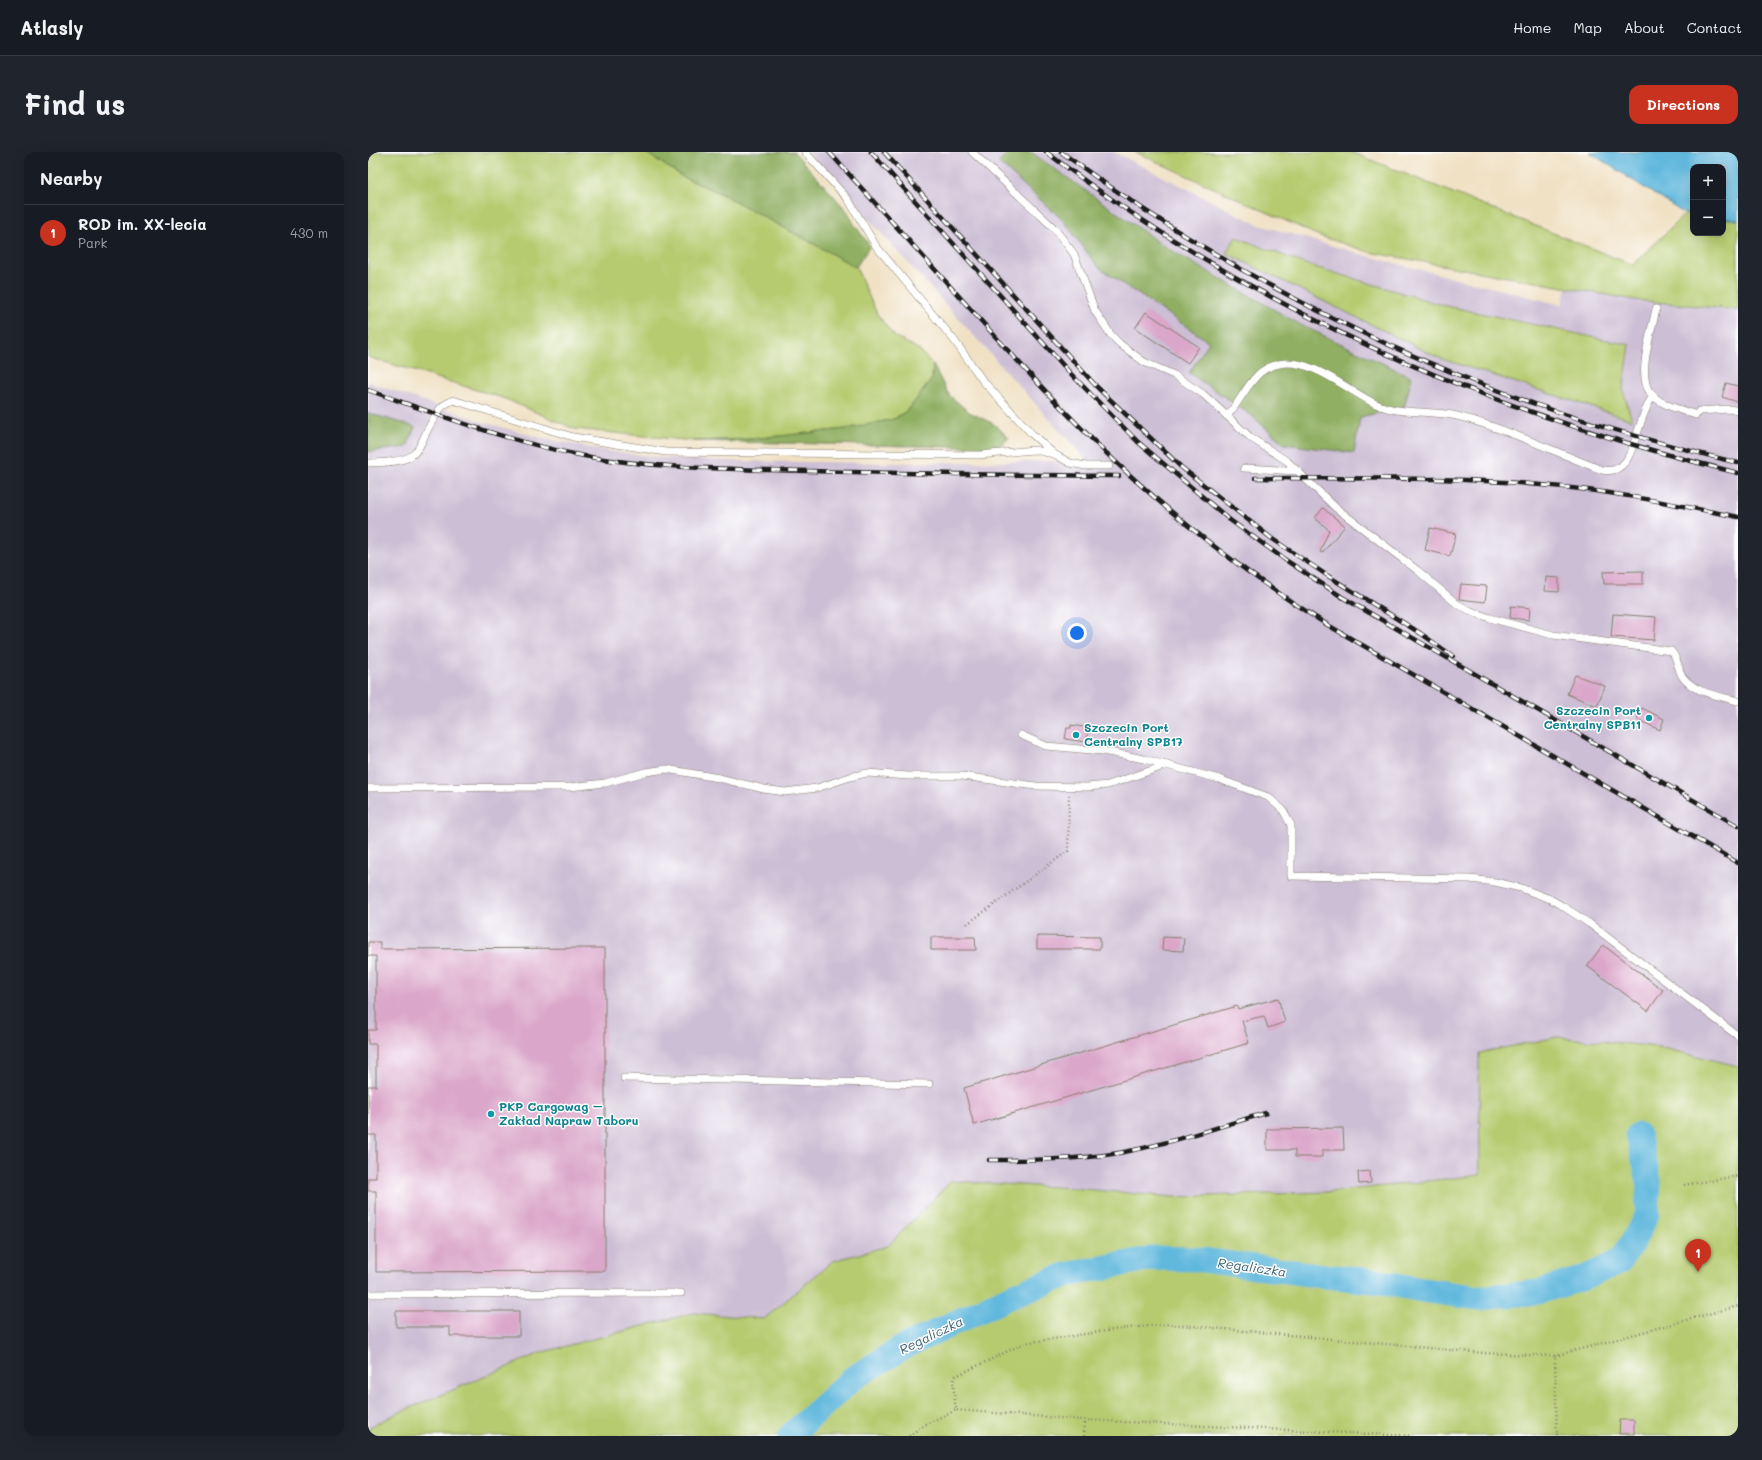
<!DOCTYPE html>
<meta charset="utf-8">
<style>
body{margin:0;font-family:Mali,sans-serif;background:#20242c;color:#f1f3f6}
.controls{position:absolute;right:12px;top:12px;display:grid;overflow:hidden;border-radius:8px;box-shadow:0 4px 16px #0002}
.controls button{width:36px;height:36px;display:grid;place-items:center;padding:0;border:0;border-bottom:1px solid #363941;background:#171b24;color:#f1f3f6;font:20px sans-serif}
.you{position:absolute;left:709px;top:481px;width:14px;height:14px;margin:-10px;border:3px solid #fff;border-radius:50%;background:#1a73e8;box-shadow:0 0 0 6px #1a73e833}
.badge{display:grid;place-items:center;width:26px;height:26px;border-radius:50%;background:#c8321e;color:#fff;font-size:13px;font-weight:700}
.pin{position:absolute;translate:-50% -33px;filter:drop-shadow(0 1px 2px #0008)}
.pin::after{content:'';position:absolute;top:21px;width:14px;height:12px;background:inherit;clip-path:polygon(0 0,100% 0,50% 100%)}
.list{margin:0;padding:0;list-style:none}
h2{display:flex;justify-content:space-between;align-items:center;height:52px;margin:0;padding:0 16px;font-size:17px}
h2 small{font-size:13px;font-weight:400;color:#9ea1a6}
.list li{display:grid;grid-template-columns:26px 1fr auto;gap:12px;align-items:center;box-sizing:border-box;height:56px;padding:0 16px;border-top:1px solid #363941}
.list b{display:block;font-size:15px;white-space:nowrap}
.list p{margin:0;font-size:13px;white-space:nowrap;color:#9ea1a6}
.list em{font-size:13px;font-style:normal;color:#9ea1a6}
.map{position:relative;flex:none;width:1370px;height:1284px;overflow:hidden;border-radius:12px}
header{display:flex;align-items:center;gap:24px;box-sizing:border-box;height:56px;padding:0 20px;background:#171b24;border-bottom:1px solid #363941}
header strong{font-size:19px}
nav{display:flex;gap:22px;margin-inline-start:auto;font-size:14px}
.intro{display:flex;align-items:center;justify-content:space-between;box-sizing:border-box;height:96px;padding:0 24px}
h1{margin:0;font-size:28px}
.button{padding:10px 18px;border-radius:12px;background:#c8321e;color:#fff;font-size:14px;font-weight:700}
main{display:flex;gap:24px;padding:0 24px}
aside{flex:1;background:#171b24;border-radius:12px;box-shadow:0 4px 16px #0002}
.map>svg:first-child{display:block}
.industrial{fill:#ccbed4}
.green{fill:#b6cb6f;stroke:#697446}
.forest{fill:#90af62;stroke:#56663f}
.water{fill:#60b8dd;stroke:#3e6a7c}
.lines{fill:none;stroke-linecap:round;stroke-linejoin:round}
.river{stroke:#60b8dd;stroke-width:25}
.building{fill:#daa6c9}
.lane-casing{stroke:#867e70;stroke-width:8}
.path{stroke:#867e70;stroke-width:2.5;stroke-dasharray:1 3;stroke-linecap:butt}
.lane{stroke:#fff;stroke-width:7}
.rail-casing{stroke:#1c1c1c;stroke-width:4.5}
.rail{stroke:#fff;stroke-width:3;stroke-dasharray:9;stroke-linecap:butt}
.culture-dot{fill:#0f9aa8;stroke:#fff;stroke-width:1.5}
.labels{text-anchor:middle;stroke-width:3;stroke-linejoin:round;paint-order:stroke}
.culture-label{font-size:12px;font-weight:bold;fill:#0d838f;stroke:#fff;text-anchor:start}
.water-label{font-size:13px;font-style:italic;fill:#3b6273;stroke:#fff}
</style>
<header>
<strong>Atlasly</strong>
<nav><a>Home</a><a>Map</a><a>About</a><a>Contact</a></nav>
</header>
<div class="intro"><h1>Find us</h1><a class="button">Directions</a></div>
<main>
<aside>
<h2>Nearby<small></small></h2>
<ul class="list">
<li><span class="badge">1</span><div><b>ROD im. XX-lecia</b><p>Park</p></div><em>430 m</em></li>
</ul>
</aside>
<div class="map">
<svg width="1370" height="1284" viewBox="0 0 1370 1284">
<rect width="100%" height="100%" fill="#fff"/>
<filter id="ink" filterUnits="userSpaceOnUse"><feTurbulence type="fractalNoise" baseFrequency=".025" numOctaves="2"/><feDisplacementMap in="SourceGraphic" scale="8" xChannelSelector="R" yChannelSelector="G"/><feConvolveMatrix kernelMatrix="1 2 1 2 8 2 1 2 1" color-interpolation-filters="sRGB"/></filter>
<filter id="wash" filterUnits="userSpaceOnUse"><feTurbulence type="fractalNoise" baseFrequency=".012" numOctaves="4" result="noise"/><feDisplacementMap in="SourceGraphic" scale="16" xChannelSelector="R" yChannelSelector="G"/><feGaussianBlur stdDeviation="0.9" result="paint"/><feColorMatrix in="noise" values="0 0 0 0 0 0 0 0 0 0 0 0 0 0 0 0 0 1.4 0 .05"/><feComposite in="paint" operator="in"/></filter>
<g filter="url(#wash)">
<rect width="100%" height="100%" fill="#f0e1c4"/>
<!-- industrial -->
<polygon class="industrial" points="440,0 746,0 891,73 1018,109 1194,153 1199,134 1370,157 1370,914 1291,895 1189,885 1111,901 1112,1023 963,1040 805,1045 704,1036 583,1029 520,1094 465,1109 396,1167 325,1161 175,1200 30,1261 0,1276 0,230 115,270 177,287 240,299 297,306 362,309 527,311 719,309"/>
<!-- green -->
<g class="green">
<polygon points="0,0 277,0 315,25 354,42 488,115 509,162 526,184 550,197 565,213 564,227 540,258 526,267 478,277 383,287 325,289 207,277 135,246 0,205"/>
<polygon points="767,0 983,0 1265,113 1317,62 1325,63 1325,81 1355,81 1355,66 1370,68 1370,158 1267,148 1001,100 949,83"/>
<polygon points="868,85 937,112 1074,153 1262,193 1255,238 1264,268 1071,206 858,101"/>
<polygon points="1189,885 1291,895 1370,914 1370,1284 0,1284 0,1276 30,1261 175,1200 325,1161 396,1167 465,1109 520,1094 583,1029 704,1036 805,1045 963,1040 1112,1023 1111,901"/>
</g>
<!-- forest -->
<g class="forest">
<polygon points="277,0 426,0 480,60 486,72 502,94 488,115 354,42 315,25"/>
<polygon points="640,0 663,0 799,96 933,173 1044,225 1036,255 992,265 986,301 916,292 883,263 821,221 841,190 730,115 695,68 631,11"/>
<polygon points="565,213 581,243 601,260 626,272 641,286 629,296 325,289 383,287 478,277 526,267 540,258 564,227"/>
<polygon points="0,261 47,275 39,295 0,300"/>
</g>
<!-- water -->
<polygon class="water" points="1221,0 1370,0 1370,68 1355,66 1355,15 1325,15 1325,63 1317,62"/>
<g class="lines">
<!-- river -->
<polyline class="river" points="422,1284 485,1226 536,1195 639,1146 698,1123 786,1106 826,1107 956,1124 1007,1129 1054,1138 1111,1146 1170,1140 1216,1126 1251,1110 1264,1091 1279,1062 1281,1029 1270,983"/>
</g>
<g id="blocks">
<!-- building -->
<g class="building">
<polygon points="778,160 831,195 820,211 767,176"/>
<polygon points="1358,231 1370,234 1370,250 1354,245"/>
<polygon points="955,356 977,374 954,401 952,400 961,378 947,366"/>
<polygon points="1062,376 1088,382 1082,404 1057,398"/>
<polygon points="1275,419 1275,432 1236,432 1235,420"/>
<polygon points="1178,425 1191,426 1191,440 1177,439"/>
<polygon points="1093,432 1119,434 1117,450 1091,447"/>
<polygon points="1143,454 1162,456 1161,468 1142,466"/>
<polygon points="1245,462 1288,465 1286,488 1243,485"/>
<polygon points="1207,523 1237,534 1229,554 1199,542"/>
<polygon points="1274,556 1296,567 1292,578 1269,567"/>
<polygon points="703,573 716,575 716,579 720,579 718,590 697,587 699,576 703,576"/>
<polygon points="669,784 732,785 732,797 669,797"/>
<polygon points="563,785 607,785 608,798 563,798"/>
<polygon points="795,785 816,786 815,799 794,798"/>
<polygon points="0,790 12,790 12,797 237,796 237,1119 8,1120 8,1039 0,1039 0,1026 8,1026 8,983 0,983 0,934 8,934 8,892 0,892 0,878 8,878 8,804 0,804"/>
<polygon points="1235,793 1295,838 1280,859 1219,814"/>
<polygon points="910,846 917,870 900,876 896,864 874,869 881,891 606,973 596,936 869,854 870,857"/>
<polygon points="975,976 976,998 954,998 954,1005 927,1005 927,998 899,998 899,977"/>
<polygon points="1002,1019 1003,1031 991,1032 990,1020"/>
<polygon points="28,1159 151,1159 151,1184 82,1184 82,1175 28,1175"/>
<polygon points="1252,1268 1266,1268 1266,1282 1251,1282"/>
</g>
</g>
</g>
<g filter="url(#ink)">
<use href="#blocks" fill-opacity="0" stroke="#867e70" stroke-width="1"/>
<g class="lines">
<!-- lane casing -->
<g class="lane-casing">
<g id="lane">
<polyline points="437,0 480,47 508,94 586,188 615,229 664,282 686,302 702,311 718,314 741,314"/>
<path d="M604 0 686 76 706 102 727 159 743 183 752 192 776 210 806 223 835 242 883 286 919 309 968 356 1049 418 1089 452 1103 459 1122 466 1185 483 1303 499C1310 506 1309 515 1314 524 1325 541 1352 544 1370 549"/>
<path d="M1288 157C1284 178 1267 226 1284 243 1295 254 1314 258 1328 263L1331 259 1362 257 1370 259"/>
<path d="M859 264C877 245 883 217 911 212 943 205 980 239 1008 252 1032 263 1062 258 1089 264 1137 276 1187 300 1234 318 1259 323 1264 297 1270 279 1274 266 1278 255 1285 243"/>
<path d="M0 311C62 310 43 298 72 257L76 253 85 248 205 285 298 300 611 303 666 298 686 302"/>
<polyline points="876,316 931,319"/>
<polyline points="653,583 678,594 735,599 776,607 851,627 900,645 915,658 923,673 923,724 1102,727 1127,730 1153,736 1182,747 1196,755 1222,772 1370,884"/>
<polyline points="0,636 202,635 237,631 278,620 298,617 351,626 396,637 417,640 449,636 482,625 499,621 540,624 594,624 668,634 719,635 740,633 799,613"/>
<polyline points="256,926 561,932"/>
<polyline points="0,1142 313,1141"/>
</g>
</g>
<!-- path -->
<g class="path">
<polyline points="599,772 700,699 701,643"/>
<polyline points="1316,1033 1370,1024"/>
<polyline points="1187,1204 1370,1154"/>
<polyline points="541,1284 558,1272 588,1258"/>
<polyline points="716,1284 717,1268"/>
<polyline points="1041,1284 717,1268 588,1258 585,1230 588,1224 657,1191 751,1177 802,1172 1115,1201 1187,1204 1189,1284"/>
</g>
<!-- lane -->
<use href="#lane" class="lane"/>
<!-- rail casing -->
<g class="rail-casing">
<g id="rail">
<path d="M461 0C513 57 564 115 616 172 664 225 712 278 765 326 825 381 889 429 958 472L1370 711"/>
<polyline points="503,0 703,222 770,290 862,368 916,407 974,445 1370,674"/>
<polyline points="516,0 729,235 813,315 903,386 960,424 1052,481 1085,504"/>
<path d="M678 0C888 159 1115 259 1370 321"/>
<path d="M693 0C839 107 997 192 1167 252 1234 276 1302 294 1370 311"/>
<path d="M0 238C71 263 141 290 216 304 290 317 366 317 441 319 544 322 648 323 751 324"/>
<path d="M887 326C982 327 1078 324 1173 333 1239 338 1305 352 1370 365"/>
<path d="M621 1008C664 1008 708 1008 751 1001 801 992 849 975 898 961"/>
</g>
</g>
<!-- rail -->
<use href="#rail" class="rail"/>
</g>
</g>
<!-- markers -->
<g class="culture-dot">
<circle cx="1281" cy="566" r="4"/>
<circle cx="708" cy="583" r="4"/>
<circle cx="123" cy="962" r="4"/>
</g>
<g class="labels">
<!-- culture labels -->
<g class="culture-label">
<text x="1273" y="563" text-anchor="end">Szczecin Port<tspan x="1273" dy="14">Centralny SPB11</tspan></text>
<text x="716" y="580">Szczecin Port<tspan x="716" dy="14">Centralny SPB17</tspan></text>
<text x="131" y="959">PKP Cargowag –<tspan x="131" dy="14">Zakład Napraw Taboru</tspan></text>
</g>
<!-- water labels -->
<g class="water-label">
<text transform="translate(884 1115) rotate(8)" y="5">Regaliczka</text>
<text transform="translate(563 1183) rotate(-26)" y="5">Regaliczka</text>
</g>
</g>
</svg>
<div class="controls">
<button>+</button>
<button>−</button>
</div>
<div class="you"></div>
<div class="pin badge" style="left:1330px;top:1120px">1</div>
</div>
</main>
